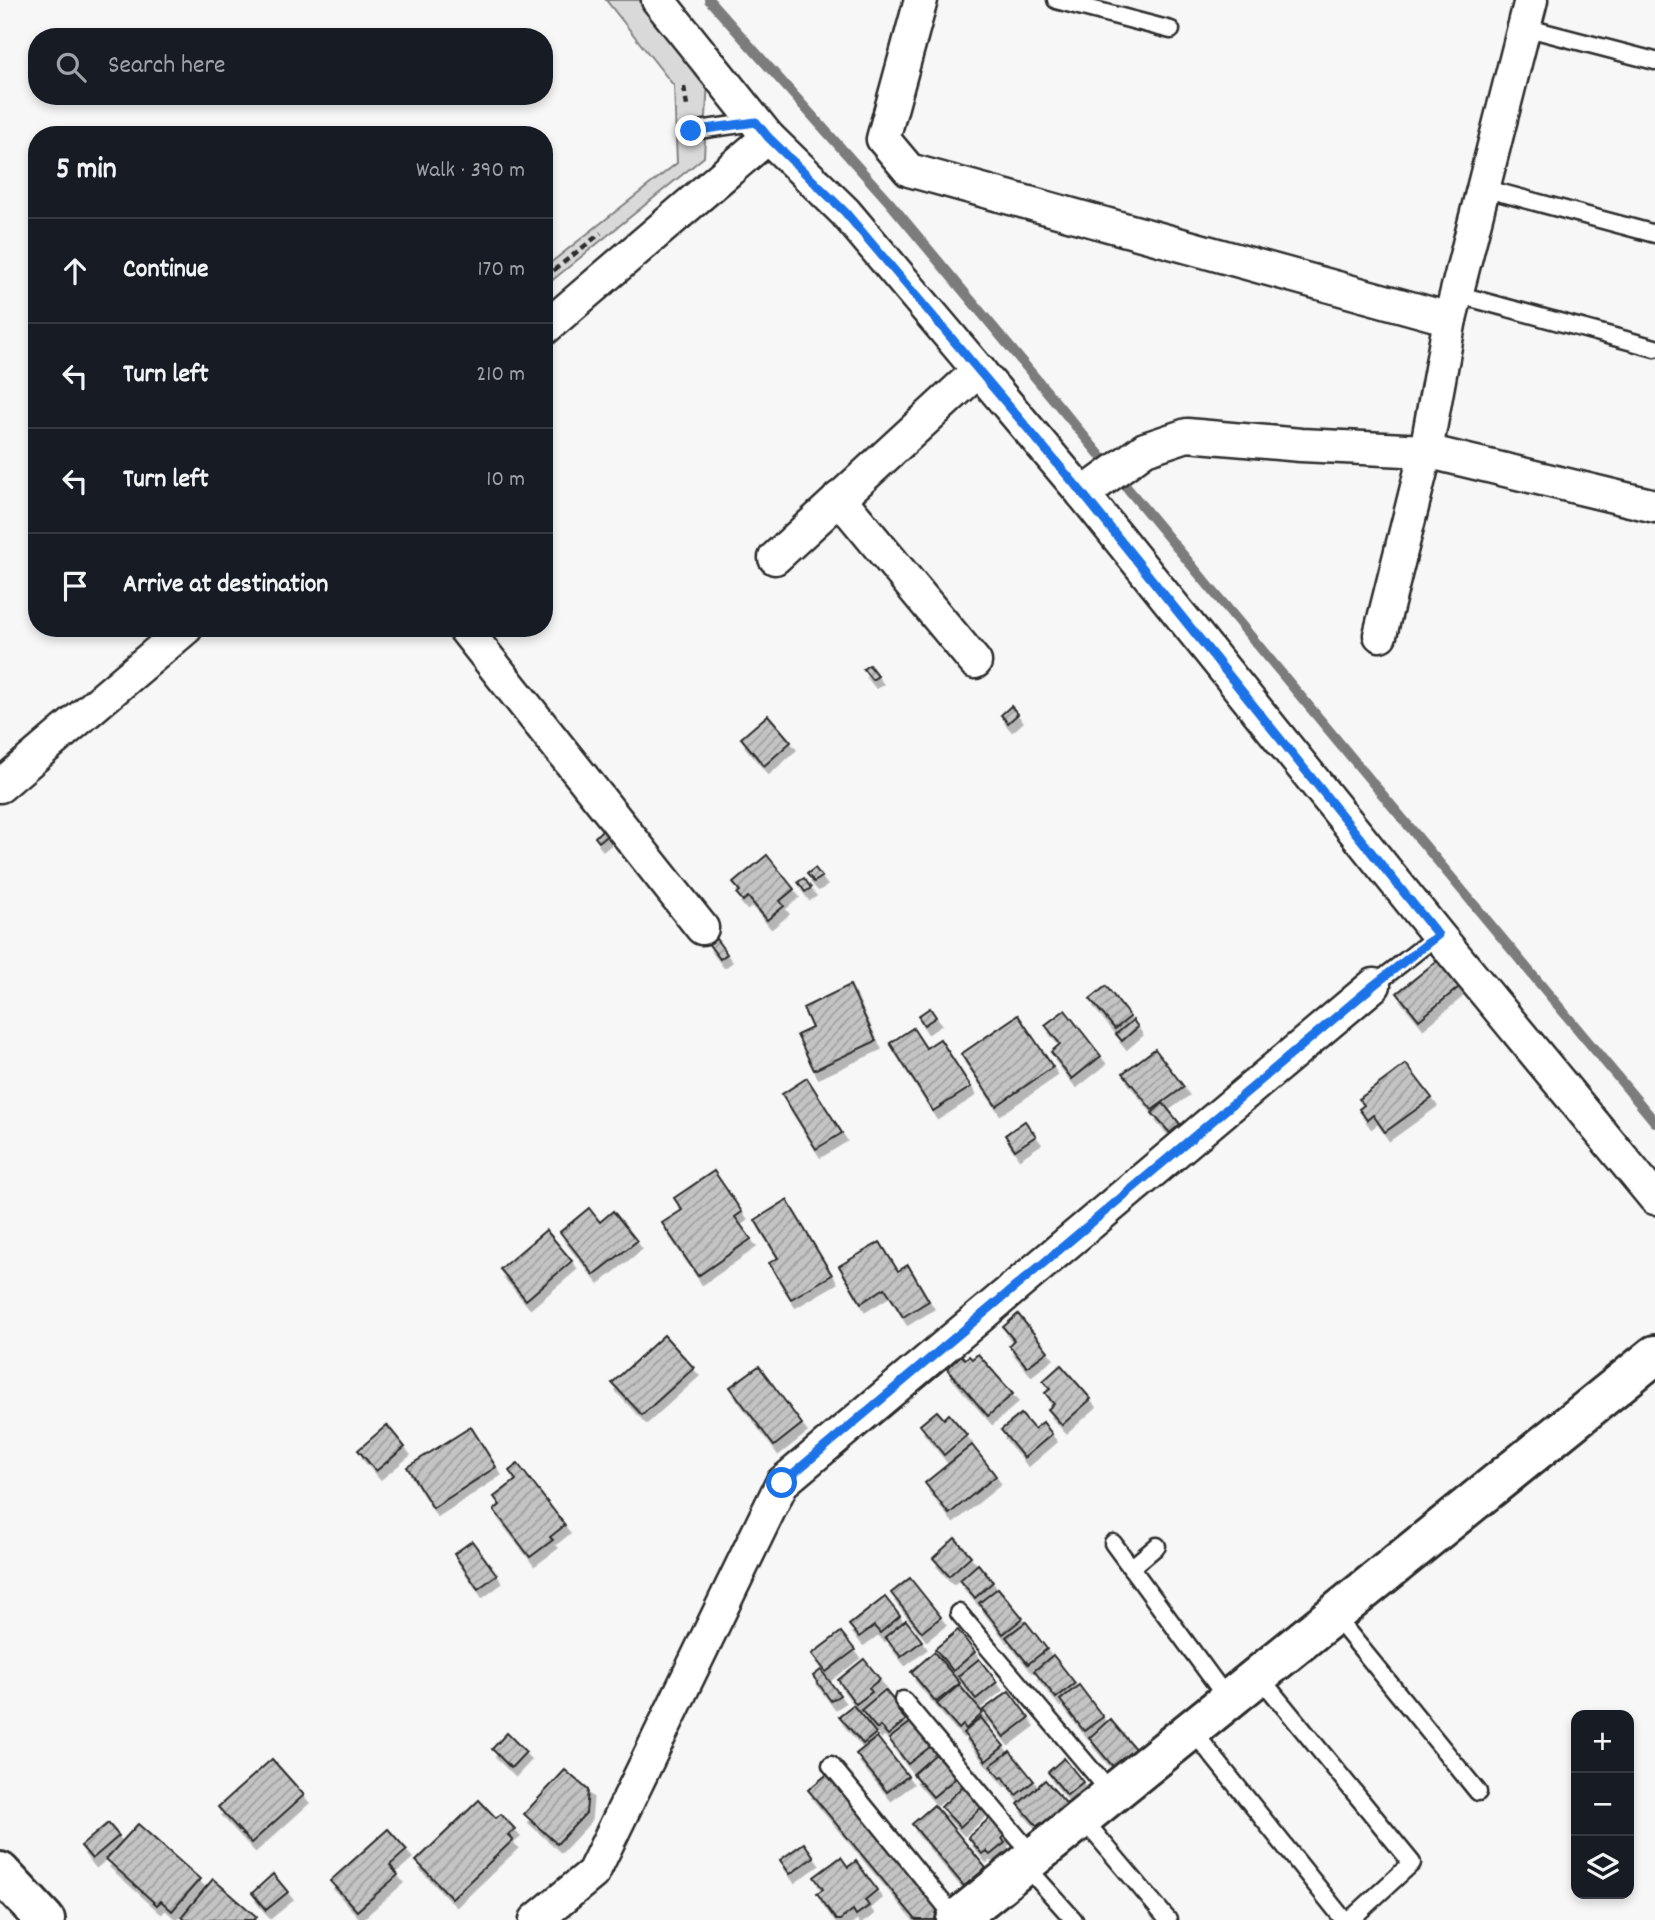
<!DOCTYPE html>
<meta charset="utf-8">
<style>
body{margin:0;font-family:Dekko,sans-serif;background:#20242c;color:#f1f3f6}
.controls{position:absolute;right:21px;bottom:21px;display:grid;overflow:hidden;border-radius:14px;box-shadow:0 4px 10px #0003}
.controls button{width:63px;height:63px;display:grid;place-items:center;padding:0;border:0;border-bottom:2px solid #363941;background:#171b24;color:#f1f3f6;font:35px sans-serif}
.stop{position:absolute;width:21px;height:21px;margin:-16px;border:5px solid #1a73e8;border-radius:50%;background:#fff}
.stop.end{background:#1a73e8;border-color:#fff;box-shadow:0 2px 7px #0008}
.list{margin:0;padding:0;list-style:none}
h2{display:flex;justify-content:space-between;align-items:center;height:91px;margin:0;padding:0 28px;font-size:30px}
h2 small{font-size:23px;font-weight:400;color:#9ea1a6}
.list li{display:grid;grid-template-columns:46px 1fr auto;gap:21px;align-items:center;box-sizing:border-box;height:105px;padding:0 28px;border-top:2px solid #363941}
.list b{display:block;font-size:26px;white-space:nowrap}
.list em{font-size:23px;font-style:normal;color:#9ea1a6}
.icon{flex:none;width:38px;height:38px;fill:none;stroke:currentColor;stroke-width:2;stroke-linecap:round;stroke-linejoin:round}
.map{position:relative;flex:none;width:1655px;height:1920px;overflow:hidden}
.search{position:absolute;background:#171b24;box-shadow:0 4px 10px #0003;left:28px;top:28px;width:525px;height:77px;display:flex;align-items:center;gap:18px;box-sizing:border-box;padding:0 24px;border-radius:28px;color:#9ea1a6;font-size:26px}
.panel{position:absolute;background:#171b24;box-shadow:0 4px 10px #0003;left:28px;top:126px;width:525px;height:511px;border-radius:28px}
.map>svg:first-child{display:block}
.grass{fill:#d9d9d9;stroke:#828282;stroke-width:2}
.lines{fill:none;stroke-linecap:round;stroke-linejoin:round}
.stream{stroke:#7b7b7b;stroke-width:10}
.building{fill:url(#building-hatch);stroke:#2b2b2b;stroke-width:2;filter:url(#shadow)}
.lane-casing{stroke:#2b2b2b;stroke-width:21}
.street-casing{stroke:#2b2b2b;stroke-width:37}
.secondary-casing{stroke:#2b2b2b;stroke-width:44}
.path{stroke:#2b2b2b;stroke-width:4.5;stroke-dasharray:7 5;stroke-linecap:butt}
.lane{stroke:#fff;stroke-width:16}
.street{stroke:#fff;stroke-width:32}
.secondary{stroke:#fff;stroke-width:38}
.route{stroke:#1a73e8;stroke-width:9}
</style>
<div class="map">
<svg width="1655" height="1920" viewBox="0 0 1655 1920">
<defs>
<pattern id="building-hatch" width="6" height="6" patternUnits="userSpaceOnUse" patternTransform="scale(1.75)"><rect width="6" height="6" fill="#c4c4c4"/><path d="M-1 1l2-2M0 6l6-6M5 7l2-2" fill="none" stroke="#9f9f9f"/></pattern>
<filter id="shadow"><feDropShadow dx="4.5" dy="8" stdDeviation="0" flood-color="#0004"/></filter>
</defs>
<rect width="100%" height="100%" fill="#f7f7f7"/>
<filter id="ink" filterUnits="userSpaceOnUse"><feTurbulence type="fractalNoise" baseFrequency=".0143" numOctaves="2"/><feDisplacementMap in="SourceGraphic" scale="14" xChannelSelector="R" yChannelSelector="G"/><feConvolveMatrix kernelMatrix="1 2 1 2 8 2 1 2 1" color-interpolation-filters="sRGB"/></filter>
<g filter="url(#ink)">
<!-- grass -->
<polygon class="grass" points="606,0 645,0 708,78 704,157 544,287 544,268 677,163 674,86"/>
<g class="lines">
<!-- stream -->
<polyline class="stream" points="709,0 890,203 1655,1122"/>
</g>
<!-- building -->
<g class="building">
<polygon points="869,665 878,676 872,680 863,669"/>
<polygon points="1011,706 1018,714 1008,723 1001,715"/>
<polygon points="768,715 791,742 764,766 741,738"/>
<polygon points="605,827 610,833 599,842 595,837"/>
<polygon points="767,855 794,889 780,901 784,906 767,920 748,897 743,901 737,894 740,891 733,883"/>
<polygon points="815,868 822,877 814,882 807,874"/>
<polygon points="804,878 811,888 805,892 798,882"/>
<polygon points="714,936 727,954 720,959 707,942"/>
<polygon points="1448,952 1470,978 1419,1020 1397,993"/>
<polygon points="850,985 876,1041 814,1070 797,1035 812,1028 803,1008"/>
<polygon points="1106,986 1130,1017 1115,1029 1090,999"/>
<polygon points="930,1008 936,1017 924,1025 918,1016"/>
<polygon points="1065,1010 1101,1056 1072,1079 1051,1052 1060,1044 1045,1025"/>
<polygon points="1018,1015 1053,1067 996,1106 961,1054"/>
<polygon points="1133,1020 1138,1027 1122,1041 1116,1034"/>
<polygon points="913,1028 926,1048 940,1039 971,1087 933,1111 890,1043"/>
<polygon points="1155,1049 1184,1087 1152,1110 1123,1073"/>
<polygon points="1406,1064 1432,1098 1385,1132 1373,1115 1367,1120 1359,1109 1364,1105 1359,1099"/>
<polygon points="807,1078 842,1133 816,1149 782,1094"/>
<polygon points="1163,1103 1180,1124 1170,1133 1152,1113"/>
<polygon points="1025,1121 1036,1136 1015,1150 1005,1135"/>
<polygon points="714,1171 742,1212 735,1217 751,1239 698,1276 662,1223 682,1210 674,1198"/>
<polygon points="787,1200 832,1275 791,1299 769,1263 778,1258 755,1220"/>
<polygon points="589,1208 600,1222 613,1211 637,1241 594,1275 560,1232"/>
<polygon points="546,1230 572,1261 526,1300 500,1269"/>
<polygon points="880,1242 898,1271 908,1265 929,1301 903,1317 885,1288 861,1303 839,1266"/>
<polygon points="1018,1314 1048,1351 1027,1367 1009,1345 1014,1340 1003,1327"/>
<polygon points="664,1335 694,1368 642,1415 612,1383"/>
<polygon points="978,1354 1013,1394 988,1416 947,1369 961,1355 965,1359 969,1356 972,1359"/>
<polygon points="1061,1365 1091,1399 1062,1425 1048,1409 1054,1404 1045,1393 1050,1389 1043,1381"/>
<polygon points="759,1366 802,1424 774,1446 730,1387"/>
<polygon points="937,1411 944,1419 949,1414 967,1435 944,1455 920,1425"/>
<polygon points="1021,1414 1034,1429 1043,1422 1052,1434 1024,1458 1001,1430"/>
<polygon points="387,1425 405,1447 376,1471 358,1450"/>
<polygon points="471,1427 496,1467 433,1508 407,1467"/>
<polygon points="972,1445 996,1476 949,1514 925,1483"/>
<polygon points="518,1464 565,1525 550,1537 553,1540 530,1557 494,1510 500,1505 494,1497 516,1480 509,1471"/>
<polygon points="955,1538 971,1556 949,1576 933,1558"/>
<polygon points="472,1541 497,1575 478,1589 454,1554"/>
<polygon points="978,1564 993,1582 975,1598 960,1580"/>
<polygon points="910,1578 941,1617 922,1632 891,1593"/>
<polygon points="998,1588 1023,1618 1003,1634 979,1603"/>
<polygon points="885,1597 900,1616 880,1633 874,1626 859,1637 849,1625"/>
<polygon points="906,1620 922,1641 901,1657 885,1637"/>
<polygon points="1026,1622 1047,1649 1028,1664 1006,1637"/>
<polygon points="958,1630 975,1652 953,1671 935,1649"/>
<polygon points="841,1632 855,1650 826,1672 812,1654"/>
<polygon points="934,1652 960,1683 936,1702 911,1672"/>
<polygon points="1053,1655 1075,1683 1056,1698 1034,1671"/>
<polygon points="864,1659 880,1679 869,1688 872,1692 856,1704 838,1680"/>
<polygon points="979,1659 997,1682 976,1699 958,1676"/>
<polygon points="821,1670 840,1695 831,1701 813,1676"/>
<polygon points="959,1685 983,1713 966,1729 963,1725 959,1729 937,1704"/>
<polygon points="1079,1685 1103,1717 1084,1731 1060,1700"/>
<polygon points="885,1690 900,1708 898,1711 906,1720 888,1735 880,1726 877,1729 861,1710"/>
<polygon points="1009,1691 1029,1718 1004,1737 983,1710"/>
<polygon points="853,1705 876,1733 863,1744 839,1716"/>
<polygon points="981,1718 1004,1746 986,1761 963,1733"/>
<polygon points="1110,1719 1137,1751 1115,1769 1089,1738"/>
<polygon points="911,1722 931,1746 908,1764 889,1739"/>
<polygon points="507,1733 526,1752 511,1768 492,1749"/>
<polygon points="877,1737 908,1776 887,1792 856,1754"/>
<polygon points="1010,1751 1034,1781 1016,1795 1003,1777 1000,1778 990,1766"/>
<polygon points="936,1754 956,1778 933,1797 913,1774"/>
<polygon points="1064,1758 1083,1782 1067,1795 1048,1772"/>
<polygon points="272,1759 304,1795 251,1843 218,1807"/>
<polygon points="565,1770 588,1790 586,1813 557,1844 524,1814"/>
<polygon points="830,1772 946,1912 936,1920 916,1920 808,1790"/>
<polygon points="1045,1780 1067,1804 1063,1807 1065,1810 1045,1827 1041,1823 1037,1826 1018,1804"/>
<polygon points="963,1786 982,1807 960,1827 941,1807"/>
<polygon points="479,1800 496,1818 501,1814 515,1829 508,1835 513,1840 452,1898 416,1861"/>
<polygon points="934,1805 986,1868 964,1886 912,1824"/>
<polygon points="991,1817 1006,1835 1002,1838 1005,1843 990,1855 986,1851 982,1854 968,1837"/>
<polygon points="108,1823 119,1836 92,1859 81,1846"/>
<polygon points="138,1824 200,1879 172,1911 161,1901 157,1905 106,1859"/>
<polygon points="388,1829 407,1850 390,1865 398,1875 357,1911 330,1881"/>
<polygon points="804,1843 814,1857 790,1874 780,1860"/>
<polygon points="841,1857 848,1867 856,1861 877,1890 865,1900 869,1906 856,1915 853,1910 840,1920 836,1920 817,1893 823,1889 814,1877"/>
<polygon points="273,1874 288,1892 266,1910 252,1893"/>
<polygon points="213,1879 257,1917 254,1920 184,1920 181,1917"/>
</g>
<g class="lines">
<!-- lane casing -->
<g class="lane-casing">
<g id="lane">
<polyline points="1056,0 1171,30"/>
<polyline points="1524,27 1655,61"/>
<polyline points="691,131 756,122"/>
<polyline points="1483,188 1655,234"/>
<polyline points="1456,294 1655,348"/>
<polyline points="1374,985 1438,935"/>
<polyline points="1113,1543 1228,1700"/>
<polyline points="1131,1568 1157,1546"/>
<polyline points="959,1613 1112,1794"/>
<polyline points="1334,1615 1478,1792"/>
<polyline points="1259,1676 1412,1863 1350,1920"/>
<polyline points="903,1700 1034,1857"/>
<polyline points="1192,1730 1344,1920"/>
<polyline points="831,1765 957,1920"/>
<polyline points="1082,1818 1168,1920"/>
<polyline points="1025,1865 1074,1920"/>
</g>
</g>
<!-- street casing -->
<g class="street-casing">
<g id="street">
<polyline points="658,0 768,137 845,212 1083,494 1438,935 1655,1198"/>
<polyline points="921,0 883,139 909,170 1450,319"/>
<polyline points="544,329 768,137"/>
<polyline points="1083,494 1145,449 1187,435 1301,445 1426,451 1655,506"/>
<polyline points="839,498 975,662"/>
<polyline points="775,558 979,370"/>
<polyline points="464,628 702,928"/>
<polyline points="1380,635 1426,451 1450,319 1531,0"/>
<polyline points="0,786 186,628"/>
<polyline points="536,1920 593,1873 782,1483 1374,985"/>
</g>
</g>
<!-- secondary casing -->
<g class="secondary-casing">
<g id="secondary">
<polyline points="0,1872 45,1920"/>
<polyline points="956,1920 1655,1355"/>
</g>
</g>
<!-- path -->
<g class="path">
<polyline points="684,87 687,106"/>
<polyline points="544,278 601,233"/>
</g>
<!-- lane -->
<use href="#lane" class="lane"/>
<!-- street -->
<use href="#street" class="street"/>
<!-- secondary -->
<use href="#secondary" class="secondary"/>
</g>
</g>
<g class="lines" filter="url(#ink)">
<!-- route -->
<polyline class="route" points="691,131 756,122 768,137 845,212 1083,494 1438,935 1374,985 782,1483"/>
</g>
</svg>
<div class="controls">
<button>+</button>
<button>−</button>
<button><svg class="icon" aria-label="layers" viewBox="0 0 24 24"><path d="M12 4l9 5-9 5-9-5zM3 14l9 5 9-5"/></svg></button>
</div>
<div class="stop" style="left:782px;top:1483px"></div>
<div class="stop end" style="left:691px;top:131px"></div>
<div class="search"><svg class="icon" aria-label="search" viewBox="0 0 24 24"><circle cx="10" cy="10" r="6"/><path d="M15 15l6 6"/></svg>Search here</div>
<section class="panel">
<h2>5 min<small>Walk · 390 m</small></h2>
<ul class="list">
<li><svg class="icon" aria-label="ahead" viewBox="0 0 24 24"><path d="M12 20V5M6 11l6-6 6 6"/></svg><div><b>Continue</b></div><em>170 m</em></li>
<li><svg class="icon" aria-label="left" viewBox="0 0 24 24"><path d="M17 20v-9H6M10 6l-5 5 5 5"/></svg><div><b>Turn left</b></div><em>210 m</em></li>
<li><svg class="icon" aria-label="left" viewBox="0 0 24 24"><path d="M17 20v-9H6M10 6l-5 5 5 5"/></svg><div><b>Turn left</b></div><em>10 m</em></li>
<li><svg class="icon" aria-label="arrive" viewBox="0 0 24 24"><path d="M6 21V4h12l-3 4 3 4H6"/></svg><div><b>Arrive at destination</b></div></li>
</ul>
</section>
</div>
